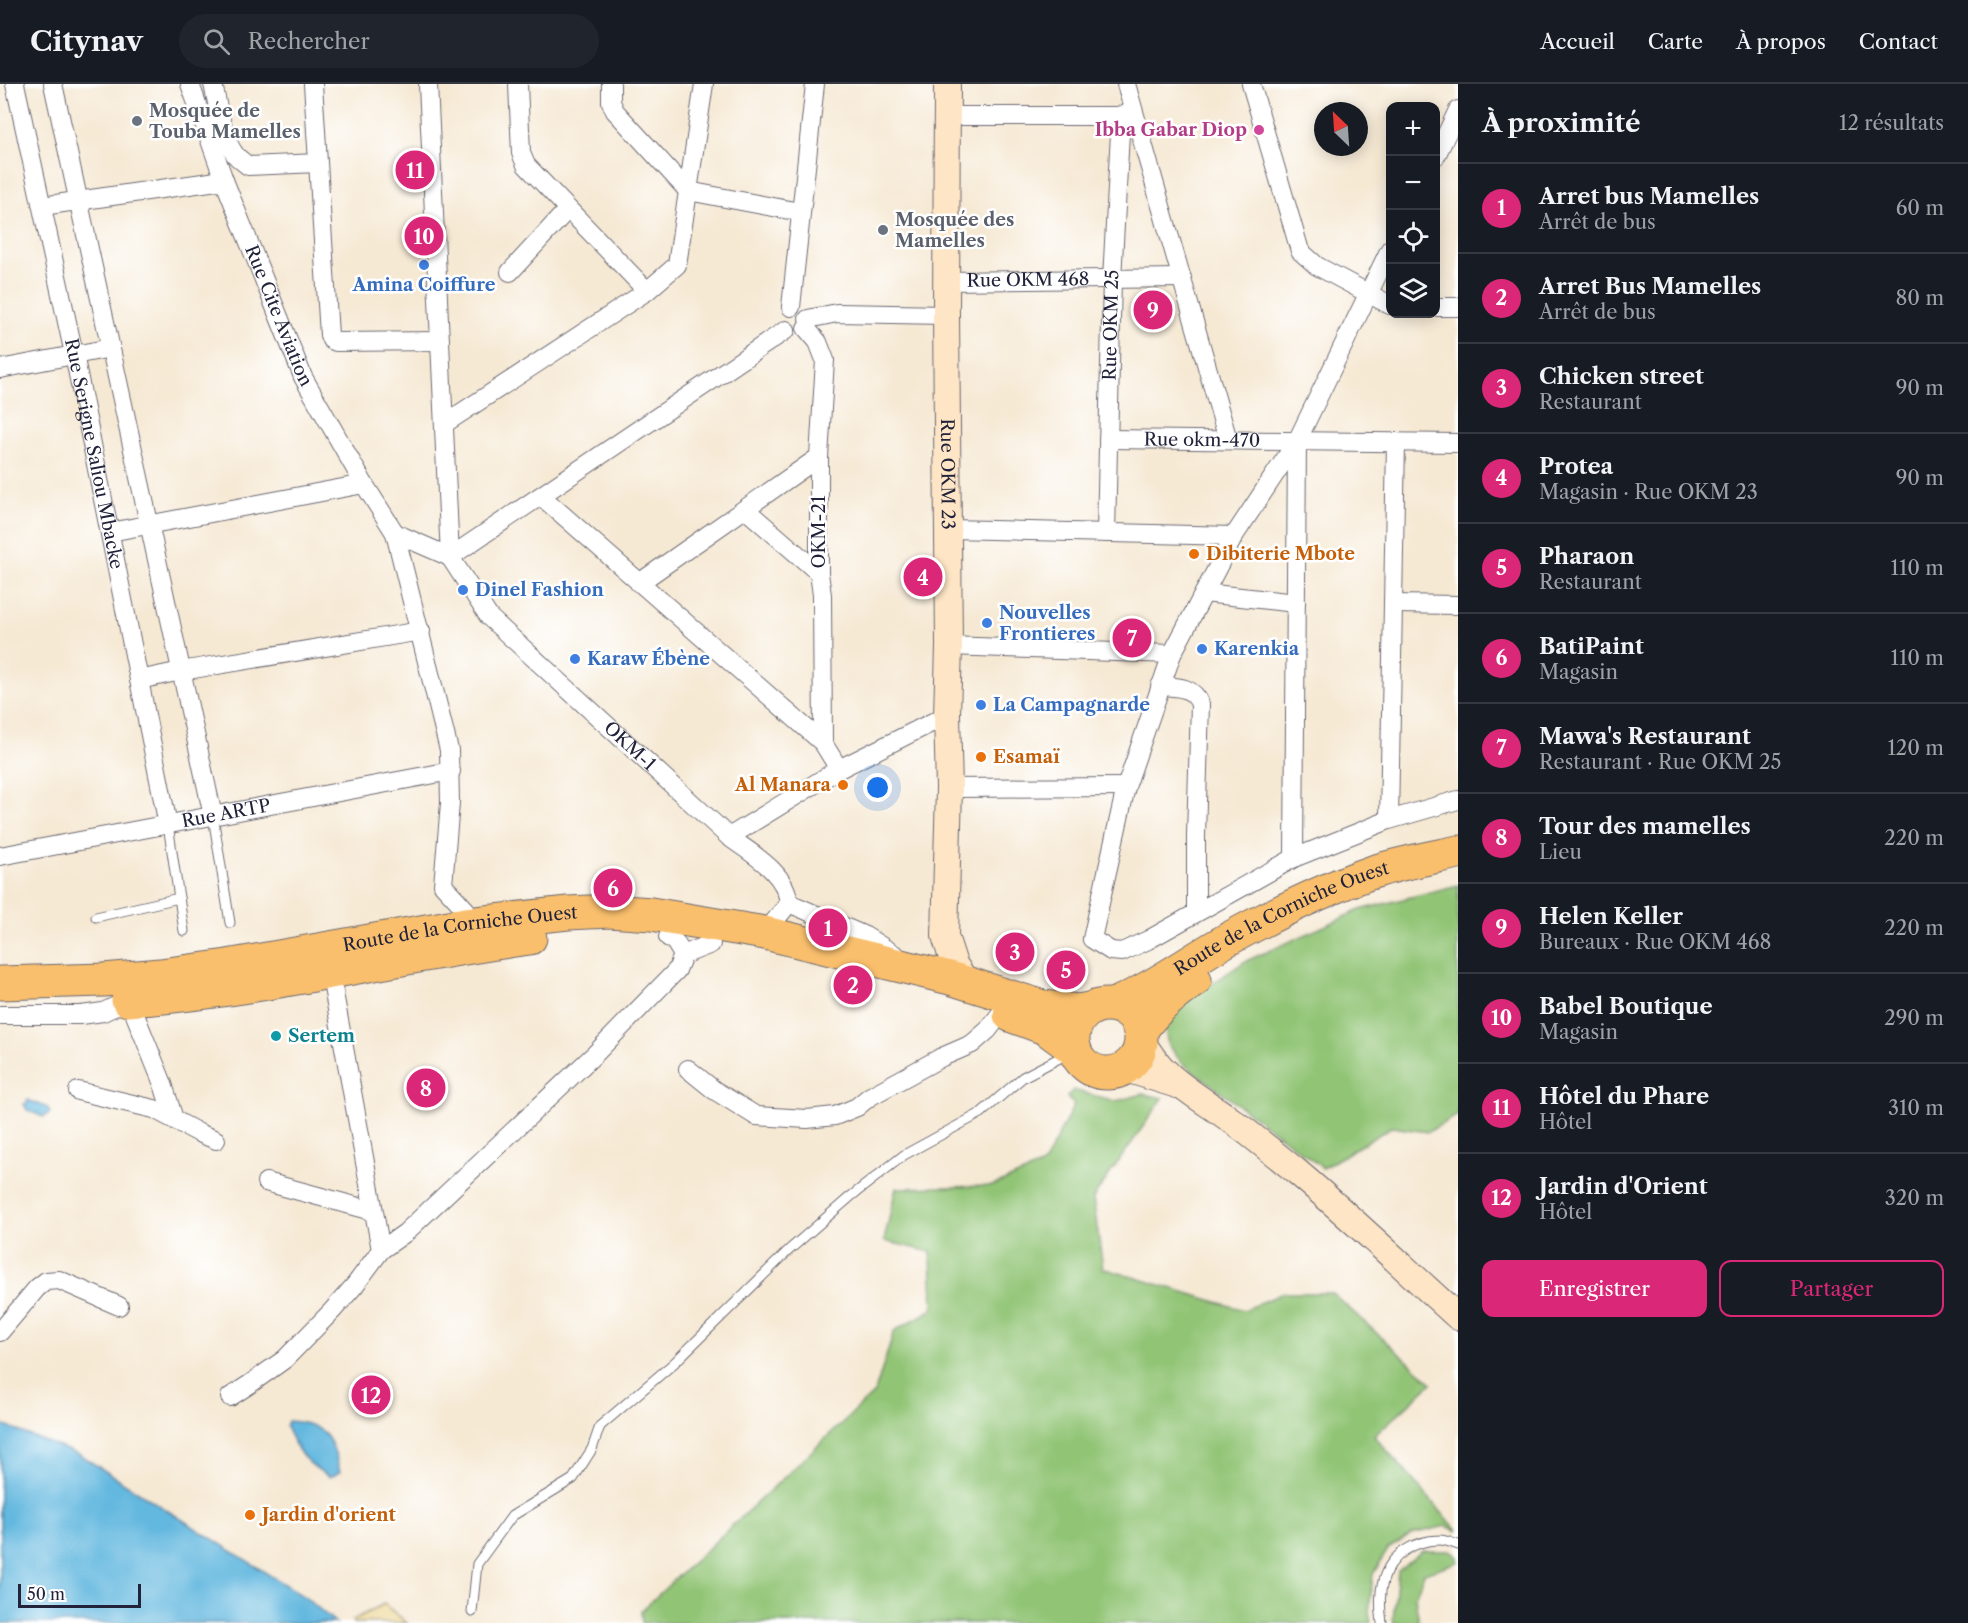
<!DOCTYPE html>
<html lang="fr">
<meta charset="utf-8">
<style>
body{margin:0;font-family:"Libre Caslon Text",serif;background:#20242c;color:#f1f3f6}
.controls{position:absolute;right:18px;top:18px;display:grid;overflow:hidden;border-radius:12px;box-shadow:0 3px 15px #0003}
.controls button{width:54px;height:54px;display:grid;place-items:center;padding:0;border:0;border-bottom:2px solid #363941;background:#171b24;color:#f1f3f6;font:30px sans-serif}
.compass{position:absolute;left:1314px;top:18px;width:54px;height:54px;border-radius:50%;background:#171b24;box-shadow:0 3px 15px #0003;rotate:335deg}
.scale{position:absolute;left:18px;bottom:15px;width:123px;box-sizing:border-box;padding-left:6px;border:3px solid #22223b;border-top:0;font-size:16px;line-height:21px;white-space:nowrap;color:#22223b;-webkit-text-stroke:4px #fff;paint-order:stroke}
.you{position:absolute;left:878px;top:704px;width:21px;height:21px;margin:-15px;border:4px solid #fff;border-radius:50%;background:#1a73e8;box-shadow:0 0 0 9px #1a73e833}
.badge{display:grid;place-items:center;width:39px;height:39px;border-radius:50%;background:#db2777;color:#fff;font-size:20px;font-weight:700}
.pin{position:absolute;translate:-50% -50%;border:3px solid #fff;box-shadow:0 2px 6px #0006}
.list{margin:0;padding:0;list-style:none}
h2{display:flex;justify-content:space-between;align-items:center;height:78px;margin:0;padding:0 24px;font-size:26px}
h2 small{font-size:20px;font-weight:400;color:#9ea1a6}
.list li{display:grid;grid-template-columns:39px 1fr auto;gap:18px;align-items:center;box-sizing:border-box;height:90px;padding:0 24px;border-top:2px solid #363941}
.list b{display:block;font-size:22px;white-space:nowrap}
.list p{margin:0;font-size:20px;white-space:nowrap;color:#9ea1a6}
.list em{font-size:20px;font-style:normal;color:#9ea1a6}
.actions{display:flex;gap:12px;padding:18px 24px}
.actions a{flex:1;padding:14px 0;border:2px solid #db2777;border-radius:12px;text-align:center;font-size:21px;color:#db2777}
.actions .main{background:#db2777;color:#fff}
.icon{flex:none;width:33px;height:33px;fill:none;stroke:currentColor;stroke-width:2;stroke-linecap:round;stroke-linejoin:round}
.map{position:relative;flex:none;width:1458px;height:1539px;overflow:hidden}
header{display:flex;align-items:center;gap:36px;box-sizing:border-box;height:84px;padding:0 30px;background:#171b24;border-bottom:2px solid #363941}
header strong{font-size:28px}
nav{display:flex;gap:33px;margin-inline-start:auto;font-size:21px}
.search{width:420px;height:54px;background:#20242c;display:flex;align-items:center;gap:15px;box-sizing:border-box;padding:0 21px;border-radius:33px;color:#9ea1a6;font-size:22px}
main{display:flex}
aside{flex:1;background:#171b24}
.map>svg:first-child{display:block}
.green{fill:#91c475;stroke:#5a7358;stroke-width:1.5}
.sand{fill:#eeda9e;stroke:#887e6c;stroke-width:1.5}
.water{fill:#63b8df;stroke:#426d8d;stroke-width:1.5}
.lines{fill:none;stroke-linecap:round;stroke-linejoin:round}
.lane-casing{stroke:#6c6871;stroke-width:11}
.street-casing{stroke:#6c6871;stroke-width:20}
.secondary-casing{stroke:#6c6871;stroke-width:28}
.highway-casing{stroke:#6c6871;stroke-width:35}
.lane{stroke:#fff;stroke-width:9}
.street{stroke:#fff;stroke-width:18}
.secondary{stroke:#fde5c5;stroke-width:26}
.highway{stroke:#f9bf6d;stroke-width:33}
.worship-dot{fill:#6b7280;stroke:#fff;stroke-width:2}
.hotel-dot{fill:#d1479c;stroke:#fff;stroke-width:2}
.shop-dot{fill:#3f7fe0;stroke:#fff;stroke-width:2}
.food-dot{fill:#e8710a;stroke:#fff;stroke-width:2}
.culture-dot{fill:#0f9aa8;stroke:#fff;stroke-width:2}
.labels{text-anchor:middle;stroke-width:5;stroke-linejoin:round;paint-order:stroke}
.worship-label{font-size:18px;font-weight:bold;fill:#5b616d;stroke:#fff;text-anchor:start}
.hotel-label{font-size:18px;font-weight:bold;fill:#b23c85;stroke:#fff;text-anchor:end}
.street-label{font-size:18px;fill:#22223b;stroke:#fff}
.shop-label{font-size:18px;font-weight:bold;fill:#366cbe;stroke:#fff;text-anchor:start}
.food-label{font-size:18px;font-weight:bold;fill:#c56008;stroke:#fff;text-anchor:start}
.culture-label{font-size:18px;font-weight:bold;fill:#0d838f;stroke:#fff;text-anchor:start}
</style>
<header>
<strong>Citynav</strong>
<div class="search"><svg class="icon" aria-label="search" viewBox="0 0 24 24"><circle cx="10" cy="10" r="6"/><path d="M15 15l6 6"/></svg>Rechercher</div>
<nav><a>Accueil</a><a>Carte</a><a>À propos</a><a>Contact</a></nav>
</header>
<main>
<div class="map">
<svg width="1458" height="1539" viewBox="0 0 1458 1539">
<rect width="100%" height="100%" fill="#fff"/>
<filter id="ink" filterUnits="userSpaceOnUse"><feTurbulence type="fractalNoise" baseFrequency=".0167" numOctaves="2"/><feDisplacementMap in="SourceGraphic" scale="12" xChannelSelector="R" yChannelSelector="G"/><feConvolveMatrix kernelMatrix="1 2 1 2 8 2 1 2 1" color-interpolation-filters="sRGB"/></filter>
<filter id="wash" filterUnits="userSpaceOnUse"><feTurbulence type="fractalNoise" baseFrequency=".008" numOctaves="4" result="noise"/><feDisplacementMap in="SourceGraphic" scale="24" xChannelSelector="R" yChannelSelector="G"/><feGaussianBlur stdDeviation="1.35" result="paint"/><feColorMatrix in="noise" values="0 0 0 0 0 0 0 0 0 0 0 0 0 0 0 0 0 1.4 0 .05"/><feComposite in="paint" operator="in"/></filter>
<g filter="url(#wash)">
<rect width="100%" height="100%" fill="#f6e9d4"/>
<!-- green -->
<g class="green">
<polygon points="1458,801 1458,1031 1428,1048 1391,1043 1323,1084 1182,979 1168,961 1165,945 1175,925 1244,878 1360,826"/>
<polygon points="1073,1006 1116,1017 1143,1010 1163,1014 1093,1114 1103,1184 1244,1226 1283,1209 1332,1209 1432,1299 1374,1352 1458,1447 1446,1442 1412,1450 1388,1465 1373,1490 1369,1529 1371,1539 642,1539 641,1527 875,1308 894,1247 933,1225 931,1168 884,1157 896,1104 992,1102 1043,1081 1074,1021 1067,1013"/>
<polygon points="1422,1467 1450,1467 1458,1473 1458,1478 1424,1489 1415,1513 1419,1539 1394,1539 1393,1535 1398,1487"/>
</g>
<!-- sand -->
<polygon class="sand" points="384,1520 407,1539 353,1539 353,1536"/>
<!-- water -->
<g class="water">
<polygon points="28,1016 48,1024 50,1029 43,1033 27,1026 24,1020 26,1020"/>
<path d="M288 1337C326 1339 332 1354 340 1388L330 1393C305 1379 298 1369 286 1343Z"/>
<polygon points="0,1340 80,1371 306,1514 336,1539 0,1539"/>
</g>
</g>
<g filter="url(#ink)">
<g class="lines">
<!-- lane casing -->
<g class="lane-casing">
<g id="lane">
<polyline points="213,732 230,839"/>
<polyline points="168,741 184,847"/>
<polyline points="96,833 179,814"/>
<polyline points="472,1528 477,1480 512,1432 573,1395 592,1365 600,1342 674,1279 789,1166 850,1113 904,1071 981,1029 1023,993 1069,969"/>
<path d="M1382 1539C1380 1525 1379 1511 1383 1497 1390 1471 1414 1456 1440 1456 1445 1456 1452 1459 1458 1461"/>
</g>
</g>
<!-- street casing -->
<g class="street-casing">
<g id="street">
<path id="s1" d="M15 0 74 270 168 741"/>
<polyline points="53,0 213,732"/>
<path id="s2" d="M190 0 224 96 303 293 364 400 395 449 449 666 450 719 443 801 467 827 466 840"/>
<path d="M213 0C217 18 223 55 234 69 237 74 244 78 248 82L318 79"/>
<polyline points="313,0 329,251 331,256 336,258 440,257"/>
<path id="s3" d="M428 0 450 473 489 533 729 753C752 770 786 788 789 819L765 849"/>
<polyline points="518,0 521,69 526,81 647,207"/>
<polyline points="611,0 611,18 615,27 688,107 800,128"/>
<polyline points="1126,0 1228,356"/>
<polyline points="1251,0 1300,167 1317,182 1390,221"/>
<polyline points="947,32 1131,32"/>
<polyline points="1436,72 1458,26"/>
<polyline points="42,122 224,96"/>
<polyline points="1390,165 1297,357 1234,452 1172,570 1126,703 1092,855 1111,867 1122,868 1148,856 1294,774 1389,736 1458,716"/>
<polyline points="510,188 568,125"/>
<path id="s4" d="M946 197 1182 194"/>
<polyline points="791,223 815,0"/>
<polyline points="1436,223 1458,223"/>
<polyline points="808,235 837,229 946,231"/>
<polyline points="806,244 818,258 825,276 819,373 819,489 822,511 823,659"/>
<polyline points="0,285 111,264"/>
<polyline points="444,340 647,207 677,181 704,0"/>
<path id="s5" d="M1108 355 1458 359"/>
<polyline points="541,412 823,659 839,685"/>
<polyline points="745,425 819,489"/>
<polyline points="949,445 1234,452"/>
<polyline points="110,448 364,400"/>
<polyline points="395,449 450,473"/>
<path id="s6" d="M1106 449 1112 195 1121 31"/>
<polyline points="450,473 786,246"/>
<polyline points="639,499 819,373"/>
<polyline points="1204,509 1296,519"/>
<polyline points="1393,520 1458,521"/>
<polyline points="949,562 1172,570"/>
<polyline points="139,596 181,587 421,547"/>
<path d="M1160 602C1177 603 1193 602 1200 620L1196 751V827"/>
<polyline points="949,704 1126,703"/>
<polyline points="1389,736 1396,358"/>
<polyline points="729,753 839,685 947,631"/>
<path id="s7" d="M0 772 451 687"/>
<polyline points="1294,774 1297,357"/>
<polyline points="789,819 865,852 897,872"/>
<polyline points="668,853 675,858 683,871"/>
<polyline points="683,871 711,860"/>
<polyline points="330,887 381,1166"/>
<polyline points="0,931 81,931 103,928 129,916 163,1000 174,1035"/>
<polyline points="688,985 714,1006 756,1032 807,1035 835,1032 857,1023 869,1013 942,973 972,960 988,946 1001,929"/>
<polyline points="78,1007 154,1025 199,1049 216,1056"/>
<polyline points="266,1098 373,1127"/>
<polyline points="0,1248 37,1204 46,1197 59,1196 119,1222"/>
<polyline points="230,1313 250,1300 285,1275 332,1227 355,1201 381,1166 405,1149 596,969 677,886 683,871"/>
</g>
</g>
<!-- secondary casing -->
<g class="secondary-casing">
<g id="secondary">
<path id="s8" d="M947 0 946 231 949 562 947 631 949 704 945 852 954 880 967 899"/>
<path d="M1141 955C1160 993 1198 1012 1231 1036 1253 1052 1275 1070 1296 1087 1352 1134 1404 1184 1458 1233"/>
<polyline points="1123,984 1177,1001"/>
</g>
</g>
<!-- highway casing -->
<g class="highway-casing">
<g id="highway">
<path id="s9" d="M0 899 104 896 160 891 227 882 466 840 568 829 610 827 651 830 765 849 950 894 1043 923 1078 927 1089 925"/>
<path d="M128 916C263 907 395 872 530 854"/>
<path id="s10" d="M1113 921C1156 903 1192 875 1232 853 1278 828 1324 805 1373 788 1401 779 1430 774 1458 768"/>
<circle cx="1107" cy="955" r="34"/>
<polyline points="1010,931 1045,944 1075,966"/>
<path d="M1140 948C1154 926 1174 910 1195 896"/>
</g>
</g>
<!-- lane -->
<use href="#lane" class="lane"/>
<!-- street -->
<use href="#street" class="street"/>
<!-- secondary -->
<use href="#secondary" class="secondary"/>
<!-- highway -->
<use href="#highway" class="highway"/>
</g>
</g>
<!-- markers -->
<g class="worship-dot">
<circle cx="137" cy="37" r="6"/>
<circle cx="883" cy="146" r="6"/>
</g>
<circle class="hotel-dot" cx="1259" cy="46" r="6"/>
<g class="shop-dot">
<circle cx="424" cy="181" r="6"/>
<circle cx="463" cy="506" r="6"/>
<circle cx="987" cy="539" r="6"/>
<circle cx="1202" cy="565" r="6"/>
<circle cx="575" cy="575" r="6"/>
<circle cx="981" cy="621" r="6"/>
</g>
<g class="food-dot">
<circle cx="1194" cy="470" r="6"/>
<circle cx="981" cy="673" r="6"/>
<circle cx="843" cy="701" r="6"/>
<circle cx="250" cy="1431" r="6"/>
</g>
<circle class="culture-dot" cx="276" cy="952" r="6"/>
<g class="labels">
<!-- worship labels -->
<g class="worship-label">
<text x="149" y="33">Mosquée de<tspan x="149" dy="21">Touba Mamelles</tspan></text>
<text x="895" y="142">Mosquée des<tspan x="895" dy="21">Mamelles</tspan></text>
</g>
<!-- hotel labels -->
<g class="hotel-label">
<text x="1247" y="52">Ibba Gabar Diop</text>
</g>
<!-- street labels -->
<g class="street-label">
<text dy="6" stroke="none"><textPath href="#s4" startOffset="82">Rue OKM 468</textPath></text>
<text dy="6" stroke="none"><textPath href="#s2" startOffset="248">Rue Cite Aviation</textPath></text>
<text dy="6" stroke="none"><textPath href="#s6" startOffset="208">Rue OKM 25</textPath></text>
<text dy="6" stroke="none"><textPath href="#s5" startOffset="94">Rue okm-470</textPath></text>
<text dy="6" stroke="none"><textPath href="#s1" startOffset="378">Rue Serigne Saliou Mbacke</textPath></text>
<text dy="6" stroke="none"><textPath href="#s8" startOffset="390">Rue OKM 23</textPath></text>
<text transform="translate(819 448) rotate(-90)" y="6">OKM-21</text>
<text dy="6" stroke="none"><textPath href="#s3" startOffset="736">OKM-1</textPath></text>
<text dy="6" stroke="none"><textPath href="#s7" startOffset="230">Rue ARTP</textPath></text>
<text dy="6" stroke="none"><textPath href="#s10" startOffset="190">Route de la Corniche Ouest</textPath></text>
<text dy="6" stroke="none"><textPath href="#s9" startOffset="464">Route de la Corniche Ouest</textPath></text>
</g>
<!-- shop labels -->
<g class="shop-label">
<text x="424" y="207" text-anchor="middle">Amina Coiffure</text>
<text x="475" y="512">Dinel Fashion</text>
<text x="999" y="535">Nouvelles<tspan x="999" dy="21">Frontieres</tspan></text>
<text x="1214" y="571">Karenkia</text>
<text x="587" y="581">Karaw Ébène</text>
<text x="993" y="627">La Campagnarde</text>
</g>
<!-- food labels -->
<g class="food-label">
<text x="1206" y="476">Dibiterie Mbote</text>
<text x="993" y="679">Esamaï</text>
<text x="831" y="707" text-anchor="end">Al Manara</text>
<text x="262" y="1437">Jardin d'orient</text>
</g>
<!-- culture labels -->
<g class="culture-label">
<text x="288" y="958">Sertem</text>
</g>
</g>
</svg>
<div class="controls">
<button>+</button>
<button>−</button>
<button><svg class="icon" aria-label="locate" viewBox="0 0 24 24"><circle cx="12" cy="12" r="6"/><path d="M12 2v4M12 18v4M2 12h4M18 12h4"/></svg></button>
<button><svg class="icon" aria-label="layers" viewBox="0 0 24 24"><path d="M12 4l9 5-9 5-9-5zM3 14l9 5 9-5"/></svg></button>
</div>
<svg class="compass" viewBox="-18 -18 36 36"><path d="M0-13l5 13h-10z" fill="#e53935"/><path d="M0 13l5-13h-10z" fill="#9ea1a6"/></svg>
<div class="scale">50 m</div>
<div class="you"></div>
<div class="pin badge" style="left:828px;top:844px">1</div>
<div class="pin badge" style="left:853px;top:901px">2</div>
<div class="pin badge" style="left:1015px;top:868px">3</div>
<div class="pin badge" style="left:923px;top:493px">4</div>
<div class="pin badge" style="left:1066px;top:886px">5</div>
<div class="pin badge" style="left:613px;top:804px">6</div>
<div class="pin badge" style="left:1132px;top:554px">7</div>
<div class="pin badge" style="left:426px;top:1004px">8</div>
<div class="pin badge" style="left:1153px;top:226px">9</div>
<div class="pin badge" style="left:424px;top:152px">10</div>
<div class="pin badge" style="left:415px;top:86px">11</div>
<div class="pin badge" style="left:371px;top:1311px">12</div>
</div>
<aside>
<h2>À proximité<small>12 résultats</small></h2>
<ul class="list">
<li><span class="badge">1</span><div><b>Arret bus Mamelles</b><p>Arrêt de bus</p></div><em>60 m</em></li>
<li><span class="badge">2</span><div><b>Arret Bus Mamelles</b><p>Arrêt de bus</p></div><em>80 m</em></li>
<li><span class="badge">3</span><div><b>Chicken street</b><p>Restaurant</p></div><em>90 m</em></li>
<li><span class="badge">4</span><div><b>Protea</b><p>Magasin · Rue OKM 23</p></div><em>90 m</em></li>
<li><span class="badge">5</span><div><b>Pharaon</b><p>Restaurant</p></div><em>110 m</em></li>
<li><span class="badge">6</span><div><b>BatiPaint</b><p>Magasin</p></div><em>110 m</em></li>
<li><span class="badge">7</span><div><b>Mawa's Restaurant</b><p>Restaurant · Rue OKM 25</p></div><em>120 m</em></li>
<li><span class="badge">8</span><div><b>Tour des mamelles</b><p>Lieu</p></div><em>220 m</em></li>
<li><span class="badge">9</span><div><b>Helen Keller</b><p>Bureaux · Rue OKM 468</p></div><em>220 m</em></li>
<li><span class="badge">10</span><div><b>Babel Boutique</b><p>Magasin</p></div><em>290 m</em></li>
<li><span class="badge">11</span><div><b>Hôtel du Phare</b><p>Hôtel</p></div><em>310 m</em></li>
<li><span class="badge">12</span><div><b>Jardin d'Orient</b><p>Hôtel</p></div><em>320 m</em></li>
</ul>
<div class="actions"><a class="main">Enregistrer</a><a>Partager</a></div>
</aside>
</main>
